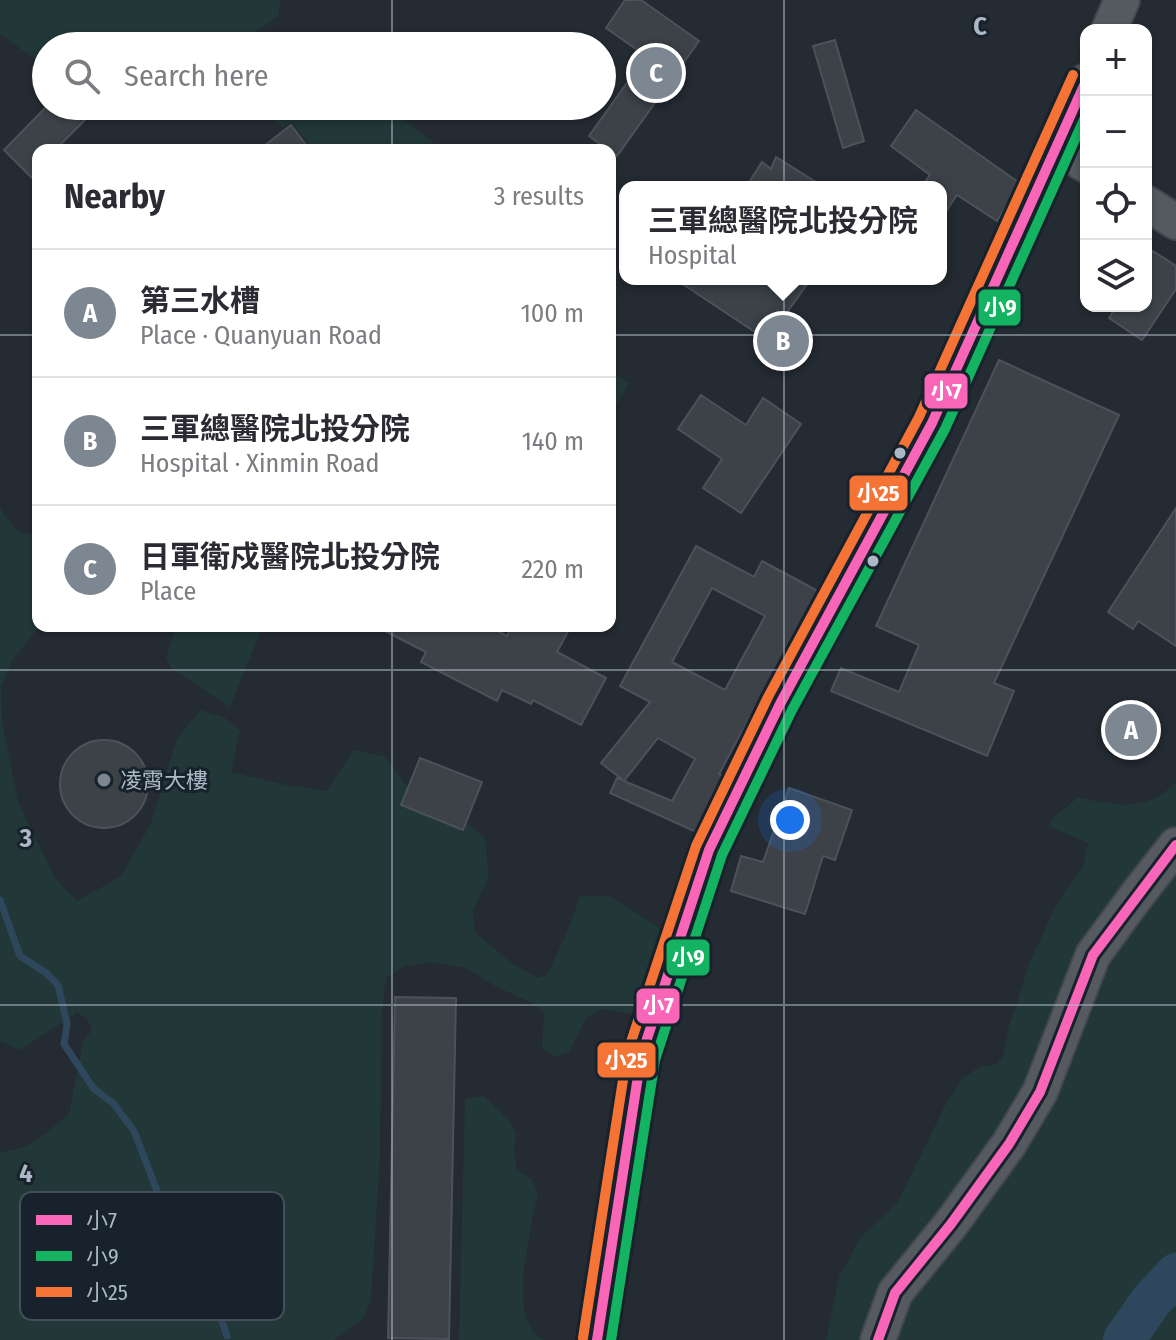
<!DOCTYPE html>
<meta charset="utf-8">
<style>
body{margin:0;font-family:"Fira Sans Condensed","Noto Sans TC",sans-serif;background:#f7f7f7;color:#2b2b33}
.controls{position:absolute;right:24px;top:24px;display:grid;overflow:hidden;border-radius:16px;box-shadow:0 2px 6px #0004}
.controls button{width:72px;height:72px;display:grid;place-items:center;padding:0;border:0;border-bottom:2px solid #e1e1e2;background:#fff;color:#2b2b33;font:40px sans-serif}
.you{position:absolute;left:790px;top:820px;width:28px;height:28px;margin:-20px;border:6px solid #fff;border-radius:50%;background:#1a73e8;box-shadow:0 0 0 12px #1a73e833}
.badge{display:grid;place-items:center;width:52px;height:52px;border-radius:50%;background:#7c8792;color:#fff;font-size:26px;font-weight:700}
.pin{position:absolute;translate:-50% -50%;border:4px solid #fff;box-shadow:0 2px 8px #0006}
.popup{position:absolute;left:619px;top:181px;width:328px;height:104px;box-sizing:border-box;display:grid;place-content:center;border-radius:16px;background:#fff;filter:drop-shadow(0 2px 6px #0005);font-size:26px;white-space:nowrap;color:#7c7c81}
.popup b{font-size:30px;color:#2b2b33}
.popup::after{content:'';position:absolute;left:50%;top:100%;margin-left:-16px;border:16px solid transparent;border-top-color:#fff}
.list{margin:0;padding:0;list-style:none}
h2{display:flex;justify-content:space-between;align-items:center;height:104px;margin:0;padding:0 32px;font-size:34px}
h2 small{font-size:26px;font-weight:400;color:#7c7c81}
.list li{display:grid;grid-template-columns:52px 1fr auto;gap:24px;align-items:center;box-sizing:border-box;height:128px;padding:0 32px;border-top:2px solid #e1e1e2}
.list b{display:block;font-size:30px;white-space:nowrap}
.list p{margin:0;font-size:26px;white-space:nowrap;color:#7c7c81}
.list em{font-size:26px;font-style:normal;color:#7c7c81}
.icon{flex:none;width:44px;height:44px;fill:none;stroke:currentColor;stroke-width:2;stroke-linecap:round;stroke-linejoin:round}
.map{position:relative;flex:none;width:1176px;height:1340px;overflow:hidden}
.search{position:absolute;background:#fff;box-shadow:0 2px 6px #0004;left:32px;top:32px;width:584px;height:88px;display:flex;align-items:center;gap:20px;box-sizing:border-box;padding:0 28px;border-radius:44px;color:#7c7c81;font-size:30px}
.panel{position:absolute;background:#fff;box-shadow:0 2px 6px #0004;left:32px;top:144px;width:584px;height:488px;border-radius:16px}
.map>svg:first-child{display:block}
.green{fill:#213738}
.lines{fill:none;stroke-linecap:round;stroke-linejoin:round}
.stream{stroke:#2f475c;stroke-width:7}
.river{stroke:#2f475c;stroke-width:42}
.building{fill:#3c4248;stroke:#4b525a;stroke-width:2;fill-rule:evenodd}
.minor-casing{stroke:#42474d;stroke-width:38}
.minor{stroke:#545a60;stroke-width:34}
.bus-1-casing{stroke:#18222c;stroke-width:16}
.bus-2-casing{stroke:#18222c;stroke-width:16}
.bus-3-casing{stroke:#18222c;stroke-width:16}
.bus-1{stroke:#fa66b7;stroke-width:10}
.bus-2{stroke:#13b361;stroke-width:10}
.bus-3{stroke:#f57335;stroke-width:10}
.grid{fill:none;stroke:#acb8c5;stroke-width:2;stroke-opacity:0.55}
.bus-dot{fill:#acb8c5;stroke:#18222c;stroke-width:3}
.poi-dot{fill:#7c8792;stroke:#18222c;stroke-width:3}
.labels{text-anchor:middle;stroke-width:6;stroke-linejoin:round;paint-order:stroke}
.poi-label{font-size:22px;fill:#acb8c5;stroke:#18222c;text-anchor:start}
.key{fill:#18222c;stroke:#444f5a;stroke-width:2}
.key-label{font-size:22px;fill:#acb8c5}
.grid-label{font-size:26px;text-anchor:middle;font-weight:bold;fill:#acb8c5;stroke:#18222c;stroke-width:6;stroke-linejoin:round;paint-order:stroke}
.line-badge{stroke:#18222c;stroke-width:3}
.badge-label{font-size:22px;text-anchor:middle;font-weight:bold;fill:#fff}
</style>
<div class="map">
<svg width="1176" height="1340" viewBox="0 0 1176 1340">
<rect width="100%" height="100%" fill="#242b32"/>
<!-- green -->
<g class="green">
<polygon points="0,0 281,0 278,16 234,46 46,46 46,67 0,34"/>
<polygon points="255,106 387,106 443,150 314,150 292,122 281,127"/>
<polygon points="610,372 629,383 610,416"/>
<polygon points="0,507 3,513 18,532 38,536 38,626 40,626 11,662 1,688 2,719 18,802 56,879 77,901 121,876 151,823 177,739 200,710 224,717 240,731 231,772 286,785 326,791 354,750 384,756 408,788 401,806 462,830 466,822 485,838 489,876 473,911 475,932 509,961 537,978 547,975 567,932 580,896 610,896 658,927 662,940 643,1006 633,1014 603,1009 586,1018 569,1052 555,1057 542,1049 544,1012 532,1003 495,986 466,968 431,962 404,966 386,978 382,1010 380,1155 371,1299 364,1318 334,1340 0,1340 0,1153 25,1147 46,1133 69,1114 83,1041 92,1030 87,1018 77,1013 20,1050 0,1041"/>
<polygon points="177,626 263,626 230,707 171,668 166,657"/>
<path d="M1176 782V1340H826L839 1277 861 1237 898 1202 944 1107 962 1079 979 1067 997 1064 1004 1054 1009 1027 1029 964 1056 905 1083 866 1088 843 1050 827 1051 820 1077 798C1118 804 1143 815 1176 782Z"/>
<path d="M484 1096 509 1120 516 1134 514 1150 517 1169C526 1175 535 1180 537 1192 538 1199 534 1209 533 1216 528 1248 508 1321 544 1340H459L465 1099Z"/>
</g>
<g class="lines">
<!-- stream -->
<polyline class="stream" points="0,900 20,956 45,972 58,985 67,1024 64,1044 94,1089 113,1103 134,1131 161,1201 168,1274 219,1313 227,1336"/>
<!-- river -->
<polyline class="river" points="1124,1340 1151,1301 1176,1274"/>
</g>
<!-- building -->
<g class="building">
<polygon points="625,0 641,0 699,41 617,156 589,136 646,56 606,28"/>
<polygon points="835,40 864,141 843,148 813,46"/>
<polygon points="47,106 99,106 55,150 38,150 38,184 4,150"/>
<polygon points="916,110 1018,182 1010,200 997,221 957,195 941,219 941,187 921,187 930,175 891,146"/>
<polygon points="291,125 310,150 259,150"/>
<polygon points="776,157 824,187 746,187 762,162 771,169"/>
<polygon points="1153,251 1176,266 1176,289 1142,340 1109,318 1117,306 1146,306 1146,263"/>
<polygon points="675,279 811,279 767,340"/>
<polygon points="999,360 1119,415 994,683 1014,691 987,756 831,691 841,668 899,692 919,645 876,626"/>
<polygon points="701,395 746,425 763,398 801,424 741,513 703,488 722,459 678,429"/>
<polygon points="1176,508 1176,646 1138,621 1133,629 1108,612"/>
<path d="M696 546 754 577 762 561 818 591 719 774 723 776 696 832 610 793 617 778 623 780 601 763 650 702 620 686ZM712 588 765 616 725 690 672 662ZM658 738 695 759 672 801 624 781Z"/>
<polygon points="375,626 488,626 507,636 512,626 571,626 557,652 606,678 581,725 533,700 531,704 502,690 497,701 421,662 426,652"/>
<circle cx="104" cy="784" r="44"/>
<polygon points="420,758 482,782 463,830 401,805"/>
<polygon points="789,788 852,810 835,860 823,856 805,914 731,891 741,856 763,862"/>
<polygon points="395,997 456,998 449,1339 388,1338"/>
</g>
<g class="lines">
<!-- minor casing -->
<g class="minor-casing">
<g id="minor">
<polyline points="1109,30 1122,0"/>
<polyline points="1057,146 1086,165"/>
<polyline points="1146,203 1176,222"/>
<polyline points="597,1340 641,1057 709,850 780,704 932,423 1086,81"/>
<polyline points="878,1340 895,1293 951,1224 1009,1144 1040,1092 1093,955 1137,895 1176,845"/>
</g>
</g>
<!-- minor -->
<use href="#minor" class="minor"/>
<!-- bus-1 casing -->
<g class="bus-1-casing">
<g id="bus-1">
<polyline points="597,1340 641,1057 709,850 780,704 932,423 1086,81"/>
<polyline points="878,1340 895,1293 951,1224 1009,1144 1040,1092 1093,955 1176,845"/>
</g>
</g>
<!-- bus-2 casing -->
<g class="bus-2-casing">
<polyline id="bus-2" points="611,1340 655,1060 722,855 792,710 945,429 1086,115"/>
</g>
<!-- bus-3 casing -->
<g class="bus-3-casing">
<polyline id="bus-3" points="583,1338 627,1054 696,846 768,697 919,417 1073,75"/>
</g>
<!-- bus-1 -->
<use href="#bus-1" class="bus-1"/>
<!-- bus-2 -->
<use href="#bus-2" class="bus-2"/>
<!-- bus-3 -->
<use href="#bus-3" class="bus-3"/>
</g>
<!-- grid -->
<path class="grid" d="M392 0V46M784 0V1340M392 106V150M0 335H38M610 335H1176M392 626V1340M0 670H1176M0 1005H1176"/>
<!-- markers -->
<g class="bus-dot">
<circle cx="900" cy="453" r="7"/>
<circle cx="873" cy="561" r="7"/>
</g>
<circle class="poi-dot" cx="104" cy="780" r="8"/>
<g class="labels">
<!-- poi labels -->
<g class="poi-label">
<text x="120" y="788">凌霄大樓</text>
</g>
</g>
<!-- legend -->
<rect x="20" y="1192" width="264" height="128" rx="12" class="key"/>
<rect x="36" y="1215" width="36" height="10" fill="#fa66b7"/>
<rect x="36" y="1251" width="36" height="10" fill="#13b361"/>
<rect x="36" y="1287" width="36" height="10" fill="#f57335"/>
<g class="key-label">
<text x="86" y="1228">小7</text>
<text x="86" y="1264">小9</text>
<text x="86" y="1300">小25</text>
</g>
<g class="grid-label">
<text x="980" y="35">C</text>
<text x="26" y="847">3</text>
<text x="26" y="1182">4</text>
</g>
<g class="line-badge">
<rect x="977" y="288" width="45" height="39" rx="8" fill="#13b361"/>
<rect x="923" y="372" width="46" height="38" rx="8" fill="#fa66b7"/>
<rect x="848" y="474" width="61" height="38" rx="8" fill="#f57335"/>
<rect x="665" y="938" width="46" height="39" rx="8" fill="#13b361"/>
<rect x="635" y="987" width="46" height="38" rx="8" fill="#fa66b7"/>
<rect x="596" y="1041" width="61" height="38" rx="8" fill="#f57335"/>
</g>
<g class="badge-label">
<text x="1000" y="315">小9</text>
<text x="946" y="399">小7</text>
<text x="878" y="501">小25</text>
<text x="688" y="965">小9</text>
<text x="658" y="1013">小7</text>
<text x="626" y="1068">小25</text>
</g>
</svg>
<div class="controls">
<button>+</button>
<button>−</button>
<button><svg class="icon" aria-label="locate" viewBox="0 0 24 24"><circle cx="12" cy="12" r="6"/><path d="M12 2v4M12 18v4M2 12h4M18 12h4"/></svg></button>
<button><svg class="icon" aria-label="layers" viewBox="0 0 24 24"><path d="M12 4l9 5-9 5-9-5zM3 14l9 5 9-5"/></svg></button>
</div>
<div class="you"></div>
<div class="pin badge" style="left:1131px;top:730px">A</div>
<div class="pin badge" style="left:783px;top:341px">B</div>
<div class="popup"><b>三軍總醫院北投分院</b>Hospital</div>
<div class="pin badge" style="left:656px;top:73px">C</div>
<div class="search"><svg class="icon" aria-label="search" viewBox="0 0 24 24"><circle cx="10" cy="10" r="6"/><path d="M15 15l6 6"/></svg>Search here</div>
<section class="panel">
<h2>Nearby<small>3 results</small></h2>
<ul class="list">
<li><span class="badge">A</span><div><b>第三水槽</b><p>Place · Quanyuan Road</p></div><em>100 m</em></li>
<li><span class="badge">B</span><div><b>三軍總醫院北投分院</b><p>Hospital · Xinmin Road</p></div><em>140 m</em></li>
<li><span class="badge">C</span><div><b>日軍衛戍醫院北投分院</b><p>Place</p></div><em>220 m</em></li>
</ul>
</section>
</div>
